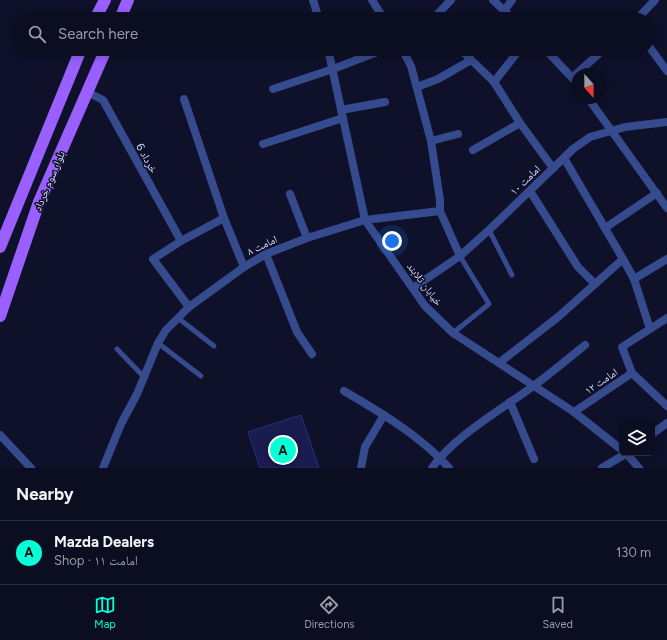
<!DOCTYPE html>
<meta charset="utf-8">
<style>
body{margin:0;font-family:Figtree,"Noto Naskh Arabic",sans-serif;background:#141629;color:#f1f3f6}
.controls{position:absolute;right:12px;bottom:12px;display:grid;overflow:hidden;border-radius:6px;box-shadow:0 2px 10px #0003}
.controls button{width:36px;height:36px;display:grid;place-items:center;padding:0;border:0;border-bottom:1px solid #2b2d3e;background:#0b0d20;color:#f1f3f6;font:20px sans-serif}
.compass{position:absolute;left:571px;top:68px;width:36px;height:36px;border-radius:50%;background:#0b0d20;box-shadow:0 2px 10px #0003;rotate:159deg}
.you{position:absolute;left:392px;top:241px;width:14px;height:14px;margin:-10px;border:3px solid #fff;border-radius:50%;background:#1a73e8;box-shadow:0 0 0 6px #1a73e833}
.badge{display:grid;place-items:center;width:26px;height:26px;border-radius:50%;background:#05ffd6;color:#111;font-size:13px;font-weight:700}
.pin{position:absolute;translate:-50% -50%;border:2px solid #fff;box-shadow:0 1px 4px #0006}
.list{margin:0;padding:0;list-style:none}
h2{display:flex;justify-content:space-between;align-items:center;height:52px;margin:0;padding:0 16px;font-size:17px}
h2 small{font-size:13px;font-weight:400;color:#9a9ca5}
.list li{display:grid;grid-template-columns:26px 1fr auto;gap:12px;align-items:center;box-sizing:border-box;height:64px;padding:0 16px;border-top:1px solid #2b2d3e}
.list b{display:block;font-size:15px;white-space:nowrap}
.list p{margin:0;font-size:13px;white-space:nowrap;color:#9a9ca5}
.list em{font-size:13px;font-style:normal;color:#9a9ca5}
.icon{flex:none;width:22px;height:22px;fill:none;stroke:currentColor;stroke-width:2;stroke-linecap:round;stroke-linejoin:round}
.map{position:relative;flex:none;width:667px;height:468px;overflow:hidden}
.search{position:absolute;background:#0b0d20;box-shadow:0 2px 10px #0003;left:12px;right:12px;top:12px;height:44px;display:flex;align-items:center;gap:10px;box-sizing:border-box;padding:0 14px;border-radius:22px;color:#9a9ca5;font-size:15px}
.sheet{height:116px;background:#0b0d20}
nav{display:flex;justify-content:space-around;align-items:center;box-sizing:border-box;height:56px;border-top:1px solid #2b2d3e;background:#0b0d20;font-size:11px;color:#9a9ca5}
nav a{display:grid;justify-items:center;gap:2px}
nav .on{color:#05ffd6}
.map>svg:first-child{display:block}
.building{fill:#191c4e;stroke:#292f7b}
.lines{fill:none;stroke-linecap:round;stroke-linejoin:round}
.service{stroke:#364a8e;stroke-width:5}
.minor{stroke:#364a8e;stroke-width:8}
.primary{stroke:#9a60ff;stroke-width:12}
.labels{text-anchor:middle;stroke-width:3;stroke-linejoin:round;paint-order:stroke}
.street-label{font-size:11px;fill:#d9deff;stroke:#0f112b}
</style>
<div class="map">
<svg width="667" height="468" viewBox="0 0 667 468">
<rect width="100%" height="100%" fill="#0f112b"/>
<!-- building -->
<polygon class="building" points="301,415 319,468 260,468 248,432"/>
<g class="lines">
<!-- service -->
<g class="service">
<polyline points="489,230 512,275"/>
<polyline points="178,318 214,346"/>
<polyline points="453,333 489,304 460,256"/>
<polyline points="158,343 201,376"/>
<polyline points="117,349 143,376"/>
</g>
<!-- minor -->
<g class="minor">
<polyline points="313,0 319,19"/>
<polyline points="372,0 384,19"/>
<polyline points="493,0 513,19"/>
<polyline points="504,11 512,0"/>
<polyline points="433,19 451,0"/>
<polyline points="637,19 655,0"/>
<polyline points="648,45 667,71"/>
<polyline points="328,49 365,220 425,306 453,333 574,412 622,450"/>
<polyline points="402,49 411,66 431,141"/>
<polyline points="460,49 494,82 520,49"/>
<polyline points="545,49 577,83"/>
<polyline points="573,77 604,49"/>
<polyline points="494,82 520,123 553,168"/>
<polyline points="417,87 438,79 471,60"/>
<polyline points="273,89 333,69 385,49"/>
<polyline points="87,92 103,100 181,241"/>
<polyline points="588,98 667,208"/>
<polyline points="184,99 224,218 181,241 153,259 189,307"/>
<polyline points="341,110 385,102"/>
<polyline points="263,144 343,118"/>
<polyline points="473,150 520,123"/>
<polyline points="564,158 623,259"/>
<polyline points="530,191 578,267 595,284"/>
<polyline points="290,194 307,238"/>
<polyline points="440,211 460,256"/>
<polyline points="224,218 244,267"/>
<polyline points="605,228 657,193"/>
<polyline points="266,254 297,332 312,354"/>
<polyline points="634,279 650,329"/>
<polyline points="413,288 460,256 489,230 573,149 590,137 625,127 667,122"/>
<polyline points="499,363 558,317 623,259 634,279 667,259"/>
<polyline points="632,373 667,406"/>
<path d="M344 391C380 412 422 437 449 468"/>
<polyline points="510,402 534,459"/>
<polyline points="574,412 632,373 622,347 667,318"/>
<polyline points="652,434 667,423"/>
<polyline points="0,435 31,468"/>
<polyline points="626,453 639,468"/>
<polyline points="103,468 121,424 137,394 158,343 166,330 189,307 244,267 266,254 307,238 365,220 440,211 440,200 431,141 458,134"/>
<polyline points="361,468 365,447 384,415"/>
<path d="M432 468C453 437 502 409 532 387 550 374 568 359 585 345"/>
<polyline points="602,468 627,453"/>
</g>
<!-- primary -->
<g class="primary">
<polyline points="95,19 105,0"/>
<polyline points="120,19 128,0"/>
<polyline points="0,247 81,49"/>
<polyline points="0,316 39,202 106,49"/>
</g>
</g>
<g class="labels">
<!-- street labels -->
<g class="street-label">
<text transform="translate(147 158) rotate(61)" y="4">خرداد 6</text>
<text transform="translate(525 180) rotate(-44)" y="4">امامت ۱۰</text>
<text transform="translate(49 181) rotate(-67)" y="4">بلوار سوم خرداد</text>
<text transform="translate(262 245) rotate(-25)" y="4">امامت ۸</text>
<text transform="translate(425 284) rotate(53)" y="4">خیابان تلابند</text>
<text transform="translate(601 381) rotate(-34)" y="4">امامت ۱۲</text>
</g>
</g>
</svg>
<div class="controls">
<button><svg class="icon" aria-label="layers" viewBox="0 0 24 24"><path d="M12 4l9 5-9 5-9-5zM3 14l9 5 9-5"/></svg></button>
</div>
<svg class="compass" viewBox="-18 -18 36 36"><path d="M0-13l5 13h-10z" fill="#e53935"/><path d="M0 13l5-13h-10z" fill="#9a9ca5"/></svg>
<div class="you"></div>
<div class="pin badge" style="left:283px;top:450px">A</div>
<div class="search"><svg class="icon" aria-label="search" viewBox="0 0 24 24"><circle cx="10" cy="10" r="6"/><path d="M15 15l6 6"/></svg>Search here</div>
</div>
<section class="sheet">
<h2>Nearby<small></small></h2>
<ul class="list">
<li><span class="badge">A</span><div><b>Mazda Dealers</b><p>Shop · امامت ۱۱</p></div><em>130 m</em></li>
</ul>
</section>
<nav>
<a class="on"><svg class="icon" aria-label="map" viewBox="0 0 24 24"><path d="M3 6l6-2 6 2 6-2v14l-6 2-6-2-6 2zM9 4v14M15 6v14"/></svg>Map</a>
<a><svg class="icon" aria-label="directions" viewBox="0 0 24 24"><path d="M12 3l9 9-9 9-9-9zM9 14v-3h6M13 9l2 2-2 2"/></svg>Directions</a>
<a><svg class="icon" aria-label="saved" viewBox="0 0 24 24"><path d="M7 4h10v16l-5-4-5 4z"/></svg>Saved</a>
</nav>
